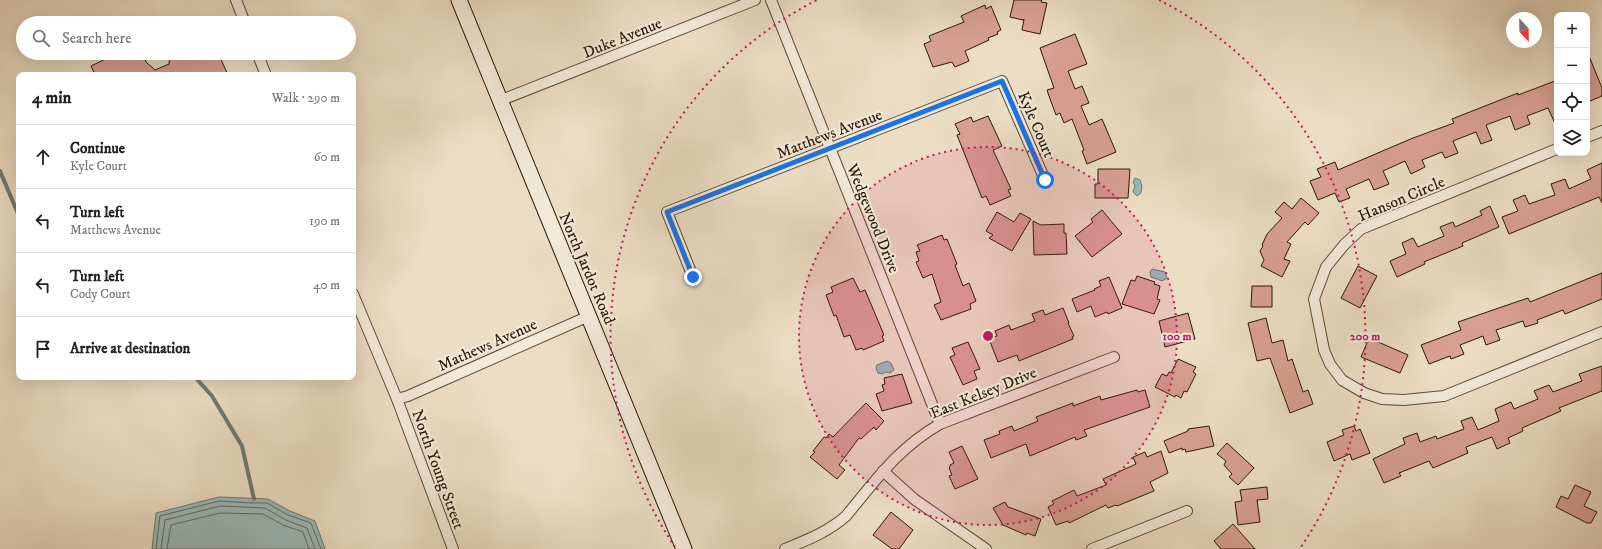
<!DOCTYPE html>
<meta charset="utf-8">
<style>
body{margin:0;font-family:"IM FELL DW Pica",serif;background:#f6f6f6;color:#202124}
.controls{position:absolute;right:12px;top:12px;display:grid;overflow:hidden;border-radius:8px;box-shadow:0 4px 16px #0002}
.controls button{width:36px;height:36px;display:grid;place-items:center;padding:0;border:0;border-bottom:1px solid #e0e0e0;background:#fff;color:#202124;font:20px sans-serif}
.compass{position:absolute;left:1506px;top:12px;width:36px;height:36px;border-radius:50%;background:#fff;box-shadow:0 4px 16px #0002;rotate:158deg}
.stop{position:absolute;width:12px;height:12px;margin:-9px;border:3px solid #1a73e8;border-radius:50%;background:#fff}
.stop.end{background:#1a73e8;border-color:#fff;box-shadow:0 1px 4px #0008}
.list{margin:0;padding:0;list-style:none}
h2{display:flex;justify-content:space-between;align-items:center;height:52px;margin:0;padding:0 16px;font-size:17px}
h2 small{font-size:13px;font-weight:400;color:#757577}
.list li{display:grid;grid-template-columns:26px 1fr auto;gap:12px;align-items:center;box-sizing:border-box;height:64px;padding:0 16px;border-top:1px solid #e0e0e0}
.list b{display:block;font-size:15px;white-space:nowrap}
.list p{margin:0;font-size:13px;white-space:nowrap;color:#757577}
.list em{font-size:13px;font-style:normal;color:#757577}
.icon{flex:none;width:22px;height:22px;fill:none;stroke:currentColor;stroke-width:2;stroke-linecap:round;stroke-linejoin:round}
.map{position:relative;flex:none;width:1602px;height:549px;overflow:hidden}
.search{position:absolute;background:#fff;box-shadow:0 4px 16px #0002;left:16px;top:16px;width:340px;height:44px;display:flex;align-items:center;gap:10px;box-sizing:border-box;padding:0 14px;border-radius:22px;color:#757577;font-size:15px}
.panel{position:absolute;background:#fff;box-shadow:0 4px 16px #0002;left:16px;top:72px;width:340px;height:308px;border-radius:8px}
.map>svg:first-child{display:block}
.water{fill:#9abbbb;stroke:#6d7a71}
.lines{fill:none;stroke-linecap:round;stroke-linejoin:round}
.shore{stroke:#626a5e;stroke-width:1}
.stream{stroke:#6d7a71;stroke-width:4}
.building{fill:#d9a094;stroke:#2a1902}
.minor-casing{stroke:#5a4a33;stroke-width:12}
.secondary-casing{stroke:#2a1902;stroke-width:17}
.minor{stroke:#f3ead9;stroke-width:10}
.secondary{stroke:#f3ead9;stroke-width:15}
.route{stroke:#1a73e8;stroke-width:5}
.ring{fill:none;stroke:#c2185b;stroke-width:2;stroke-dasharray:2 4}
.labels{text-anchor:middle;stroke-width:4;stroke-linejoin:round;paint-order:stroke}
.street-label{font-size:16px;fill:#2a1902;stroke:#f3ead9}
.centre{fill:#c2185b;stroke:#f3ead9;stroke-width:2}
.ring-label{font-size:12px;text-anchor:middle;font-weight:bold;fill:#c2185b;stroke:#f3ead9;stroke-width:4;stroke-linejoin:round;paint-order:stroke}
</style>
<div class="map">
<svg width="1602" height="549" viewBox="0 0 1602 549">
<rect width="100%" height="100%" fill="#ecdec5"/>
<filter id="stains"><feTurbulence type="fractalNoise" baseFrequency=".005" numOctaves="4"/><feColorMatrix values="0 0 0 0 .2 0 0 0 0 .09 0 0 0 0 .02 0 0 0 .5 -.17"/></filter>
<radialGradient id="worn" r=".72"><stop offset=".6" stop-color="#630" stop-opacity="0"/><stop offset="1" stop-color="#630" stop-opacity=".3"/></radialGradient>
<!-- water -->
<g class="water">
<polygon points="1135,178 1140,180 1142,186 1141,193 1137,196 1133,192 1135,186 1133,182"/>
<polygon points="1152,269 1165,272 1167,278 1162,281 1151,277 1150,272"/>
<polygon points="887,361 891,363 894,370 890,373 886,372 882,374 878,373 876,368 877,365"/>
<polygon points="219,497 268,499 290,511 315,521 325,549 152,549 156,513"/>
</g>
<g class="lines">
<!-- shore -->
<g class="shore">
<polyline points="156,549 160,516 219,501 253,503 267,503 288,515 311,523 321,549"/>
<polyline points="161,549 165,520 220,506 265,508 286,520 307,528 315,549"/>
<polyline points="167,549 171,525 220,513 263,514 283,525 303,532 309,549"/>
</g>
<!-- stream -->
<g class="stream">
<polyline points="0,171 19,216"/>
<polyline points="195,377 212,396 242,446 254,499"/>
</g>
</g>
<!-- building -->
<g class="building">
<polygon points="1014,0 1042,0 1041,2 1047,3 1040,34 1022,30 1024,19 1023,20 1010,17"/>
<polygon points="985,5 986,9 991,6 1001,30 997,32 998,34 988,38 989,40 965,51 969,61 955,67 952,62 933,67 924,44 931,41 929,36 964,22 961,16"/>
<polygon points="1075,34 1087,64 1068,71 1075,89 1082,86 1089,103 1081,106 1089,125 1102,119 1116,152 1087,164 1082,151 1084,150 1072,119 1064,123 1060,113 1056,115 1049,96 1047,90 1054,88 1040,48"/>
<polygon points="1587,51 1602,88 1602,96 1590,101 1587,93"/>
<polygon points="118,53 142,53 146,62 155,70 169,64 170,53 218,53 228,75 95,75 91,66"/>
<polygon points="1555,81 1557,87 1557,128 1548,108 1527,116 1530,124 1515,130 1510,116 1486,125 1492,140 1481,144 1476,132 1453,141 1458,153 1445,158 1442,152 1422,160 1425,167 1411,174 1405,161 1383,171 1389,184 1374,190 1369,179 1346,189 1350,198 1339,202 1335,193 1318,200 1310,181 1321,177 1317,169 1335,162 1338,170 1413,138 1454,123 1452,119 1518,93 1518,95"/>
<polygon points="988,116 1002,146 993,150 1011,189 1008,190 1011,196 990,205 986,196 982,198 957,135 960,134 955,124 971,117 973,122"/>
<polygon points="1602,163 1602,203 1599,197 1509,234 1502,217 1518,211 1513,200 1525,195 1529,204 1555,195 1551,184 1565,179 1569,189 1591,179 1587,170"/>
<polygon points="1098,169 1130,169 1128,198 1095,198 1095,184 1098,184"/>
<polygon points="1301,198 1319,213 1308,225 1305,222 1287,242 1291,244 1284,259 1290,261 1282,277 1261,266 1264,260 1260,251 1263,246 1262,245 1267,234 1282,218 1275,212 1284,202 1292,209"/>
<polygon points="1490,206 1499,227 1462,243 1463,246 1424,262 1425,264 1397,277 1390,261 1406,254 1402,243 1413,238 1418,247 1444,236 1440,227 1453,222 1455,227 1482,215 1480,211"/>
<polygon points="1102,210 1122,234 1092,257 1075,236 1093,222 1091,219"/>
<polygon points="997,212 1014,222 1020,213 1031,219 1012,251 989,238 993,235 986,231"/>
<polygon points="1033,221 1041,225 1064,224 1064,233 1066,233 1067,254 1034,255"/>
<polygon points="942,235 944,240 947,239 957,264 955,265 963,286 969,283 976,301 970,304 971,309 941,320 934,305 941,302 932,274 923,278 916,262 919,261 916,252 920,251 917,245"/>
<polygon points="1358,266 1377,276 1360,308 1341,298"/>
<polygon points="1602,273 1602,299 1565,314 1563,310 1537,320 1538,323 1525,327 1523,321 1496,330 1500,340 1486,345 1483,336 1460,345 1464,354 1451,359 1450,356 1429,364 1421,345 1461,330 1458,322 1528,298 1530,302"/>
<polygon points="1137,276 1155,282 1154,284 1160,286 1157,299 1160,300 1154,314 1122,304 1131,280 1135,281"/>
<polygon points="1109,277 1122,308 1108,314 1107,312 1095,317 1091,306 1077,312 1072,299 1095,290 1094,289 1101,286 1099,281"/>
<polygon points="853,278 860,292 865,290 884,335 882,336 884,341 863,350 862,348 856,350 850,335 844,337 836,315 834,316 826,295 833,292 831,287"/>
<polygon points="1252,286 1272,286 1272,307 1251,307"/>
<polygon points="1063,308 1069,323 1068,323 1074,336 1072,337 1073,339 1019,361 1017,355 998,362 989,339 997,336 995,331 1009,325 1011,330 1035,321 1032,314 1043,310 1045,315"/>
<polygon points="1188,313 1195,339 1165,347 1159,321"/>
<polygon points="1266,318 1272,343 1283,340 1288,361 1292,359 1303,392 1308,390 1313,404 1290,413 1270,358 1257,361 1248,323"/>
<polygon points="1369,338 1408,355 1400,373 1361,357"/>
<polygon points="968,342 980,369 974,371 977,379 963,385 950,357 955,355 952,348"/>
<polygon points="1178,359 1196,367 1193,372 1196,374 1187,392 1184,391 1181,398 1176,395 1175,397 1155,387 1162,374 1167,376 1169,372 1171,373"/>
<polygon points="1602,366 1602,391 1559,408 1561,411 1522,428 1523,431 1508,438 1510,443 1497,449 1492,437 1466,447 1468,453 1433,468 1429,461 1399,473 1401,476 1384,483 1373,459 1405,444 1403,438 1417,433 1420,442 1436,436 1437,439 1464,429 1461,421 1472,417 1478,430 1499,421 1495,409 1511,402 1514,409 1538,399 1534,391 1549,385 1553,392 1582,381 1579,374"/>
<polygon points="902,374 912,403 882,411 876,394 884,391 882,385 885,384 884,378"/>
<polygon points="1137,390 1138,392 1145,390 1150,407 1084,430 1087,436 1076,440 1075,437 1030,456 1026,444 991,458 984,440 1000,434 999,431 1012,426 1014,431 1038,421 1036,417 1073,403 1073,406 1100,396 1101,400"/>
<polygon points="866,403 884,421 876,430 874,427 861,439 859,438 839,465 845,470 837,479 810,457 815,452 813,451 824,437 826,438 829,434 833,437"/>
<polygon points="1209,426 1214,446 1186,452 1185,449 1182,450 1182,448 1169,453 1164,441 1188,431 1188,429"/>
<polygon points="1354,426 1356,431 1360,429 1370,453 1352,460 1350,454 1334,461 1327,442 1344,435 1342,430"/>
<polygon points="1227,443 1254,468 1238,485 1229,477 1232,474 1224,465 1226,461 1217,454"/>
<polygon points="962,446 978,479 955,489 949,476 952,475 949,468 950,467 950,465 954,463 949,452"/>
<polygon points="1161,451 1168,473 1150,482 1154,491 1117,506 1116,505 1108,508 1106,505 1069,523 1068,521 1056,525 1048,507 1054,504 1052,501 1074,490 1077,496 1106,485 1103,479 1136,464 1133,457 1145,452 1147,457"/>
<polygon points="1575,485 1591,492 1584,506 1597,512 1591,523 1587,523 1556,507 1561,496 1568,499"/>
<polygon points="1267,487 1268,499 1257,500 1260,522 1238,525 1235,502 1242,501 1240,490"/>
<polygon points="1005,502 1008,507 1041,519 1035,536 1027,533 1026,535 1003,525 993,508"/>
<polygon points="891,512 913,530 899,549 892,549 873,535"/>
<polygon points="1233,524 1255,549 1221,549 1214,541"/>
</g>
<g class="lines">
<!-- minor casing -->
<g class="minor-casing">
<g id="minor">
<polyline points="236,0 245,23"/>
<polyline points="771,0 940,424"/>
<polyline points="257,53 266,75"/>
<polyline points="499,101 755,0"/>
<polyline points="1587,137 1602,131"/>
<polyline points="1557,149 1361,229 1344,245 1326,267 1314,299 1324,350 1330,364 1342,380 1364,393 1382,399 1404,400 1444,396 1602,332"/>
<polyline points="693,277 667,212 1002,81 1045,180"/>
<polyline points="353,294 397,399 453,549"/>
<polyline points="397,399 408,396 589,316"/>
<polyline points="883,471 914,499 986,549"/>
<path d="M785 549C807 540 828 532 846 516 876 480 898 448 940 424L1114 357"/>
<polyline points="1092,549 1187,511"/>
</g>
</g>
<!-- secondary casing -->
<g class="secondary-casing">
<polyline id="secondary" points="459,0 684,549"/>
</g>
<!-- minor -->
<use href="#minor" class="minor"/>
<!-- secondary -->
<use href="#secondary" class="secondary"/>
</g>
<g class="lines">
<!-- route -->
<polyline class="route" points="693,277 667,212 1002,81 1045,180"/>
</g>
<!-- distance rings -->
<circle cx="988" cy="336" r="189" fill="#c2185b" fill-opacity=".12"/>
<g class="ring">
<circle cx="988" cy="336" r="189"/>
<path d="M675 547A377 377 0 0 1 817 0M1159 0A377 377 0 0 1 1301 547"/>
</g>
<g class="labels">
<!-- street labels -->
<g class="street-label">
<text transform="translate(622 37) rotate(-22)" y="6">Duke Avenue</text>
<text transform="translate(1037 124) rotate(67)" y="6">Kyle Court</text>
<text transform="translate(829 133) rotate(-21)" y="6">Matthews Avenue</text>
<text transform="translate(1401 198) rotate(-23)" y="6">Hanson Circle</text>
<text transform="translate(874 218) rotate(68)" y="6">Wedgewood Drive</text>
<text transform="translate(588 268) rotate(67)" y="6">North Jardot Road</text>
<text transform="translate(487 344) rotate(-24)" y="6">Mathews Avenue</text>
<text transform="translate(983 392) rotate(-22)" y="6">East Kelsey Drive</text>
<text transform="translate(439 469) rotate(70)" y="6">North Young Street</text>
</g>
</g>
<circle cx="988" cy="336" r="6" class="centre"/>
<g class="ring-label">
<text x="1177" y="340">100 m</text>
<text x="1365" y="340">200 m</text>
</g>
<rect width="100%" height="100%" filter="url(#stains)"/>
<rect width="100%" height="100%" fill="url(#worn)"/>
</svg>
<div class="controls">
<button>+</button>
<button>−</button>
<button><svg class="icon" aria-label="locate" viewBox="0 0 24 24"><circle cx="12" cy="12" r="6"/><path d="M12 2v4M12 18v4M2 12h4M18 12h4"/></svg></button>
<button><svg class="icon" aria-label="layers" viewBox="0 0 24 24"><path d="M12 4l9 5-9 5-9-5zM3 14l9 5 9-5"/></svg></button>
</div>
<svg class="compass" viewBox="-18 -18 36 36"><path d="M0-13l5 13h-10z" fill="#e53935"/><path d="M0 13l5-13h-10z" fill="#757577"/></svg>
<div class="stop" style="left:1045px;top:180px"></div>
<div class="stop end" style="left:693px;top:277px"></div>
<div class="search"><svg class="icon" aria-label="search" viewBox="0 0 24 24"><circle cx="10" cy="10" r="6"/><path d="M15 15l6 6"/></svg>Search here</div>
<section class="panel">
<h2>4 min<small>Walk · 290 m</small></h2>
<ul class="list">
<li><svg class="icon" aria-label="ahead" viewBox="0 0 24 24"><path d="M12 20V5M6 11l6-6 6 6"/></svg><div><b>Continue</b><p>Kyle Court</p></div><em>60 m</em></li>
<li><svg class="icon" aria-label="left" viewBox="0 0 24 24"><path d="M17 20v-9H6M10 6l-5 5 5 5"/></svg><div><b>Turn left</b><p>Matthews Avenue</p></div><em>190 m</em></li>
<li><svg class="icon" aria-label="left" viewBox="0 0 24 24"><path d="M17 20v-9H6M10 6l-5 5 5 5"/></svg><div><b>Turn left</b><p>Cody Court</p></div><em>40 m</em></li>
<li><svg class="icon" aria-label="arrive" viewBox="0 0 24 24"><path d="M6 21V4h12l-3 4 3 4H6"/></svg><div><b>Arrive at destination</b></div></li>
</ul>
</section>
</div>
